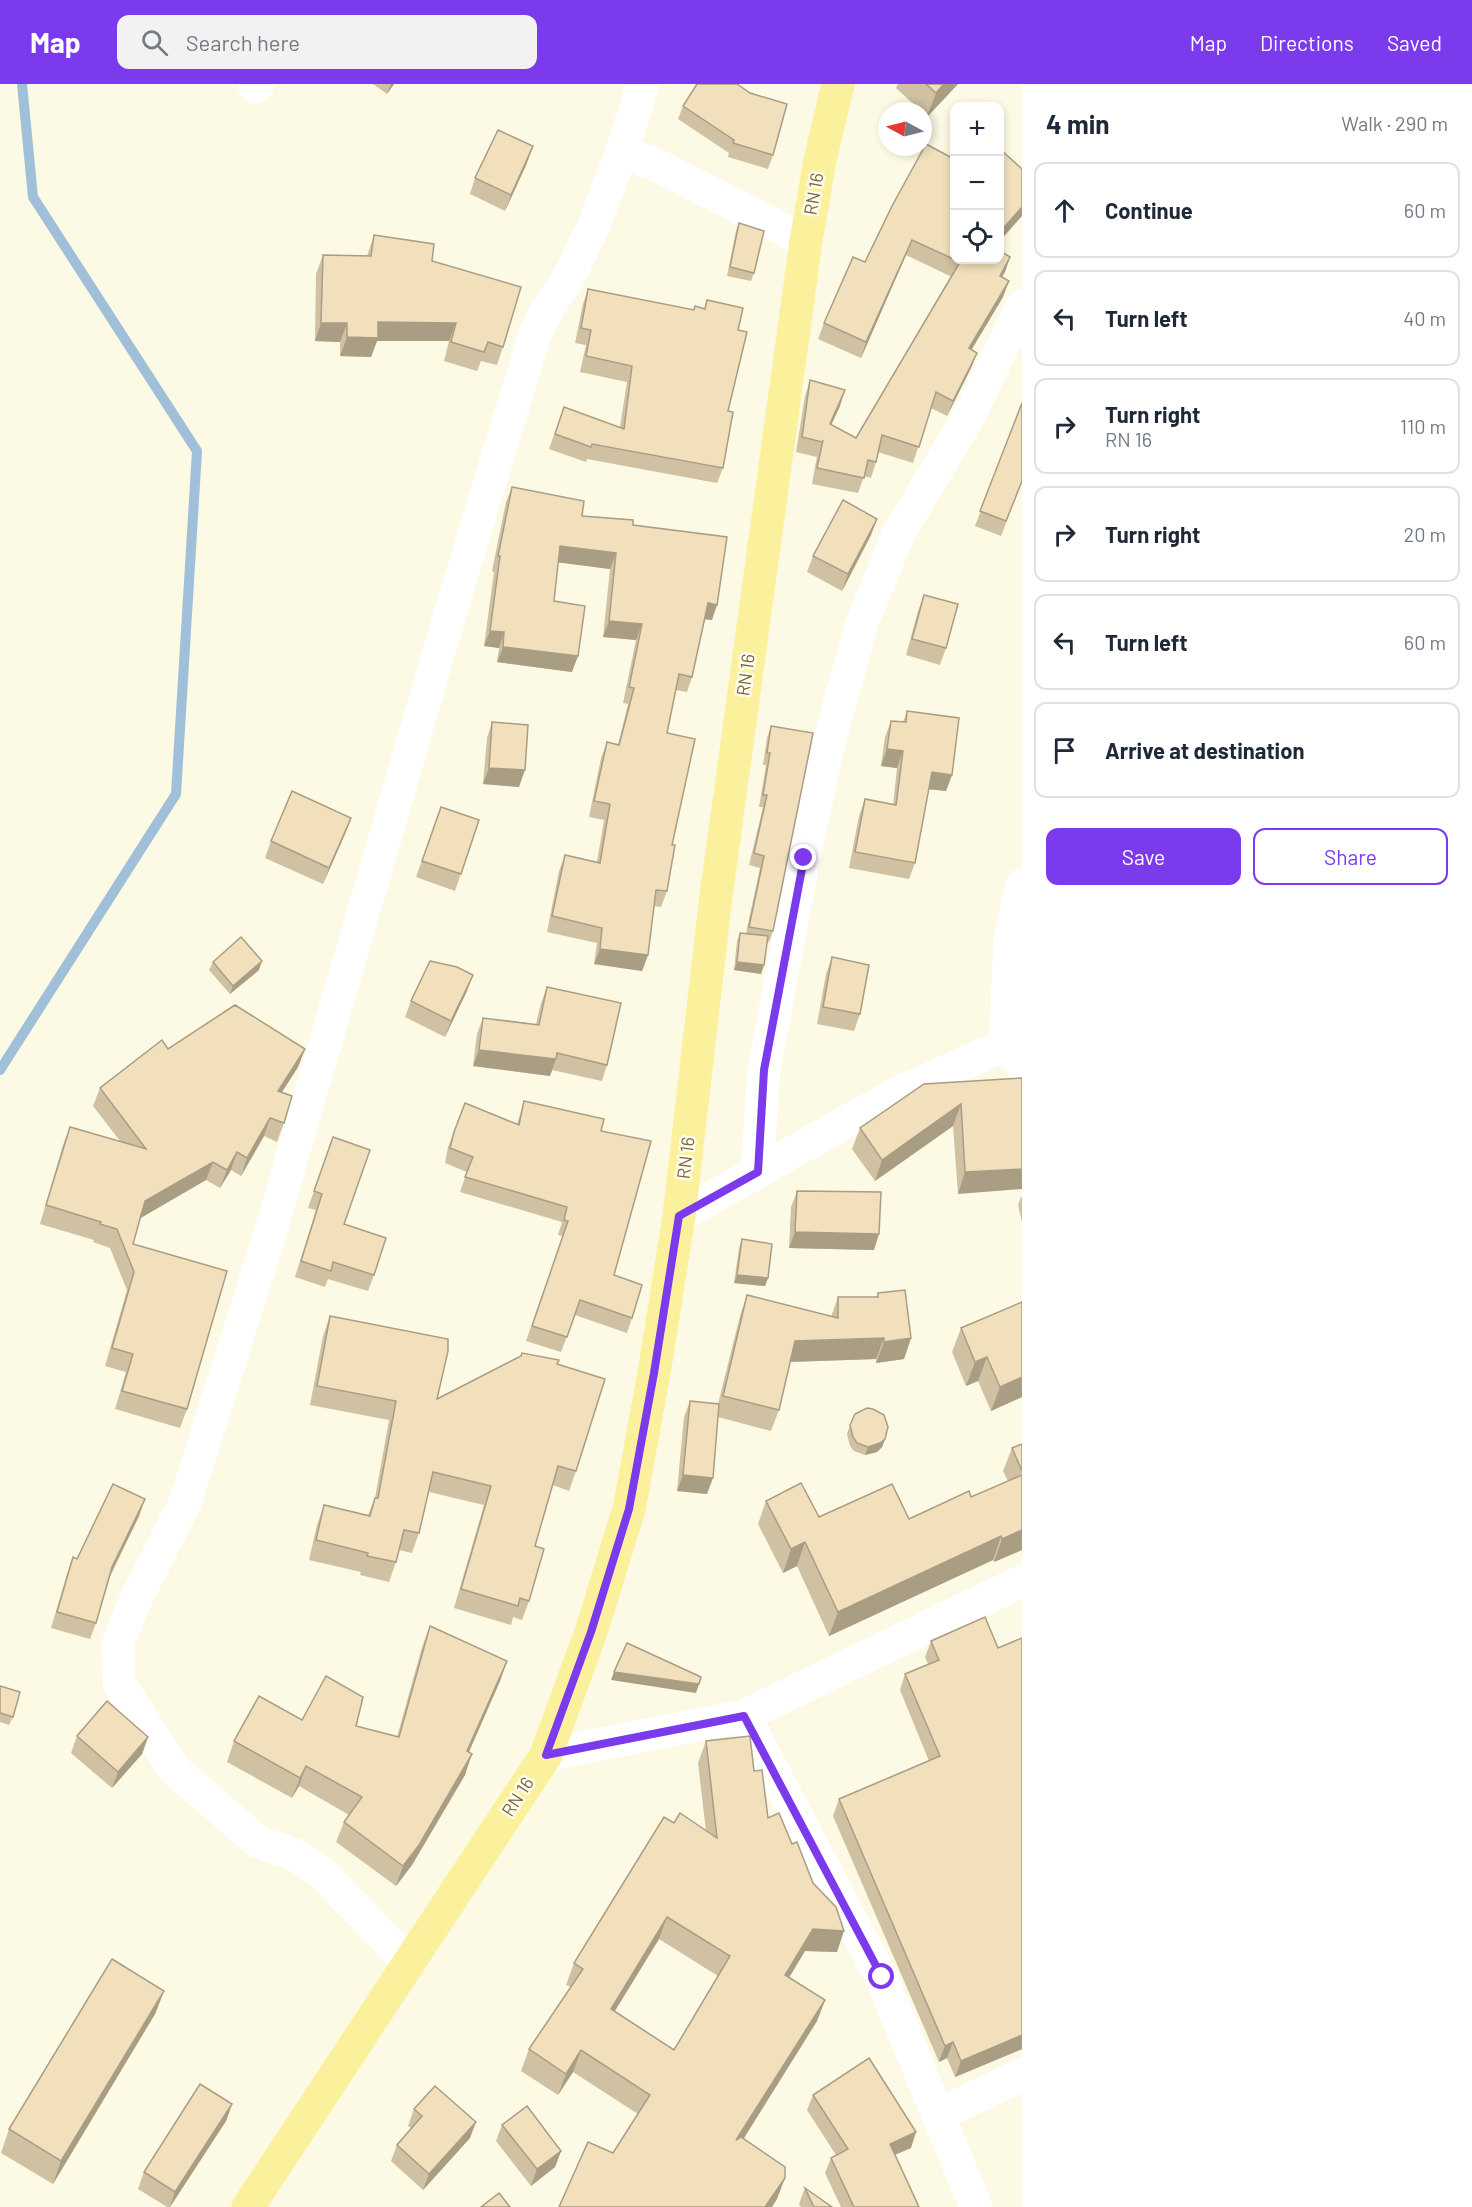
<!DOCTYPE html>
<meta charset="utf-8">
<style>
body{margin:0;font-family:Barlow,sans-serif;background:#f2f2f3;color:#1f2937}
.controls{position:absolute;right:18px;top:18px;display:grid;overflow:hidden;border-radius:12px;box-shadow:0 3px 9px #0003}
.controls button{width:54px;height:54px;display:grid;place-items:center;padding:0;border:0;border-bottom:2px solid #e0e1e3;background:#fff;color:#1f2937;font:30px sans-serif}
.compass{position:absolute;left:878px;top:18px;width:54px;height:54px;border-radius:50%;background:#fff;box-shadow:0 3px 9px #0003;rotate:277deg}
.stop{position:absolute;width:18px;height:18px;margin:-14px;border:4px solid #7c3aed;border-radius:50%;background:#fff}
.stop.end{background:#7c3aed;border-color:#fff;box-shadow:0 2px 6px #0008}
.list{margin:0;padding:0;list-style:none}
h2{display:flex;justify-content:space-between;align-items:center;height:78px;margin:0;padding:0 24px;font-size:26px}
h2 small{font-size:20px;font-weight:400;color:#747a83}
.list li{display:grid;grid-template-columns:39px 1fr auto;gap:18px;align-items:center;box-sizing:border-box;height:96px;margin:0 12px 12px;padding:0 12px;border:2px solid #e0e1e3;border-radius:12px}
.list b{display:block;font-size:22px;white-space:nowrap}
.list p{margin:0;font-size:20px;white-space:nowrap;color:#747a83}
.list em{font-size:20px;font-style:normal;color:#747a83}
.actions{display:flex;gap:12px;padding:18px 24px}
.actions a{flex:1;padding:14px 0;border:2px solid #7c3aed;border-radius:12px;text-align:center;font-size:21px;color:#7c3aed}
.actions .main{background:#7c3aed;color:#fff}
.icon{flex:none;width:33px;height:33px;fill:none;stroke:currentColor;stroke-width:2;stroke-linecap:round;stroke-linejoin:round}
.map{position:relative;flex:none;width:1022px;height:2123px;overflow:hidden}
header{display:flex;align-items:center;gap:36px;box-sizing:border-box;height:84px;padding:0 30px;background:#7c3aed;color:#fff}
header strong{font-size:28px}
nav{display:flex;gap:33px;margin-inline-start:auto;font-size:21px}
.search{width:420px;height:54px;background:#f2f2f3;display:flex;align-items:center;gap:15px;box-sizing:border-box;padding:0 21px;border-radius:12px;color:#747a83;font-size:22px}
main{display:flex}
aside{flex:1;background:#fff}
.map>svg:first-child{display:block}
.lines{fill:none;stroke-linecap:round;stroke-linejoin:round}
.stream{stroke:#9fc0d8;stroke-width:10}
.minor{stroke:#fff;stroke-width:33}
.primary{stroke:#fbf19c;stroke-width:33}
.wall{fill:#d0c1a2;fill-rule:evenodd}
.shaded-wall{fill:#a99d84}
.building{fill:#f2e0bc;stroke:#a99d84;stroke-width:1.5;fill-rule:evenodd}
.route{stroke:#7c3aed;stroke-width:8}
.labels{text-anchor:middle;stroke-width:5;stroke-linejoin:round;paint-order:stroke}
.street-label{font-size:18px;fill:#756449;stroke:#fffcea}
</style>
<header>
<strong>Map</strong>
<div class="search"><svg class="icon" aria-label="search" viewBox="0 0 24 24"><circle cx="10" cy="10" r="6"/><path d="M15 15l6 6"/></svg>Search here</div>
<nav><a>Map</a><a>Directions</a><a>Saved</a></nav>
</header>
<main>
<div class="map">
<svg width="1022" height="2123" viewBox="0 0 1022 2123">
<rect width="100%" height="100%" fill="#fcf9e4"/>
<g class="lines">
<!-- stream -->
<polyline class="stream" points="0,986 176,710 197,367 33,113 22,0"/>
<!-- minor -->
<g class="minor">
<polyline points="255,3 258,0"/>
<polyline points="622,67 643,0"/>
<polyline points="1022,801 1010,855 1005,961 1022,981"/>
<polyline points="757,1088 764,985 804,774 829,658 862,539 899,449 969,332 1022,222"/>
<polyline points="679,1132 900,1008 1005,961"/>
<polyline points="744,1632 1022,1497"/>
<polyline points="546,1671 744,1632 881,1893 976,2123"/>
<polyline points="409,1879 320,1787 295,1771 257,1757 174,1685 119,1599 118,1559 135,1517 185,1419 269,1153 450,530 534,253 548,224 569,193 594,141 622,67 660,83 806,157"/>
<polyline points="938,2031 1022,1991"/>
</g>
<!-- primary -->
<polyline class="primary" points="248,2123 546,1671 591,1548 629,1425 654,1289 679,1132 716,812 806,157 820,76 838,0"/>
</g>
<!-- wall -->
<g class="wall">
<polygon points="373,0 394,0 387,10"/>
<polygon points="898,0 958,0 927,33 923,29 923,27 921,27 896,4"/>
<polygon points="683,22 773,71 768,85 728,73 729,69 678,35"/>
<polygon points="527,79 505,127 470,110 475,94"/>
<polygon points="892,122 954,176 1010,173 1002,193 1003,213 971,266 977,269 971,284 947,332 931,324 913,379 878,368 876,378 871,394 864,392 858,409 812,400 817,372 817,373 796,368 805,312 810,296 840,322 831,341 856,354 952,193 906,171 861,274 818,255 824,239 865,178"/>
<polygon points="739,139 754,189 751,197 727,192 736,147"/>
<polygon points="374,151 432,177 503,263 497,281 481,277 477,287 444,277 449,257 377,257 371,273 340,272 340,258 315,257 316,190 323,171 367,172"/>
<polygon points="588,205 693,226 704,225 707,216 738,246 728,327 723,384 717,399 587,375 586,378 549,365 564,323 620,343 627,298 580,288 586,261 575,259 583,220"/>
<polygon points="1022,319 1022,398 1001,452 975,442"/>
<polygon points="512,403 582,432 633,441 712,536 705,535 692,593 687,608 676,606 667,649 672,761 667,807 661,823 654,822 648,871 642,887 594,880 597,859 547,848 559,787 565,771 597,778 604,736 589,733 601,674 607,658 618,661 628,620 623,619 636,556 603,553 610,485 558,478 554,517 572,588 497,578 499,564 484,562 494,488 492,487 506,418"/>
<polygon points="871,451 842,507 807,488 813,472"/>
<polygon points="924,511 946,564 940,581 906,571 918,527"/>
<polygon points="907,627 952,691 946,707 929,705 915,779 909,795 849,784 859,732 865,715 893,721 897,684 881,682 885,653 891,637 903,638"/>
<polygon points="492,638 519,703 483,700 487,654"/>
<polygon points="771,642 773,847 769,858 767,858 764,881 761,890 734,886 737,857 740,849 746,849 760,784 749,781 763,723 759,723 766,681 763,681 767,654"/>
<polygon points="441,723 479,736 455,807 416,793"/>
<polygon points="351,734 345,750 323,800 265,774 271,757"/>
<polygon points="832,873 860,930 854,947 817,940 826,890"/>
<polygon points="213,878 259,886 230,910 209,886"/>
<polygon points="547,903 607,981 602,997 552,986 550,992 473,982 477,950 483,934 536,940 541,919"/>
<polygon points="467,907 445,953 405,933 411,917"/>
<polygon points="168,965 305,965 298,983 282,1008 284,1039 277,1058 264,1052 241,1092 231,1086 220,1104 206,1096 140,1134 133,1160 187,1325 180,1344 115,1325 126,1288 105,1282 127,1206 110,1164 93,1158 94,1156 40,1140 63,1061 70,1043 120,1057 93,1022 100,1004"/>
<polygon points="1022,994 958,1110 953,1042 875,1097 852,1065 860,1044"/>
<polygon points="524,1017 601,1047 614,1191 632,1234 627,1249 575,1231 561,1268 526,1257 563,1152 558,1151 562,1138 460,1108 467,1088 445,1079 448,1063 454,1048 517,1040"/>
<polygon points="333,1053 344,1140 374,1191 368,1207 328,1195 325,1203 295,1193 316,1126 308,1124"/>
<polygon points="797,1107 874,1166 789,1164 791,1123"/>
<polygon points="1021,1113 1022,1113 1022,1138 1018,1121"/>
<polygon points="742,1155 768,1194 765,1202 734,1199 739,1164"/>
<polygon points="878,1209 911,1254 904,1275 876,1279 876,1275 790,1278 779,1326 771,1347 718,1333 707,1410 677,1407 684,1333 690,1317 718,1320 740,1232 747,1211 831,1233 838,1213 876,1213"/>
<polygon points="330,1232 437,1315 557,1280 576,1387 569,1407 553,1401 535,1462 529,1517 522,1536 513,1533 511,1541 454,1524 484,1421 429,1408 419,1449 412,1469 399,1466 396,1478 389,1498 360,1491 361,1488 309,1476 317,1441 324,1421 368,1431 375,1414 389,1336 310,1321 323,1252"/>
<polygon points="961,1244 1022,1313 991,1327 978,1297 966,1302 952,1268"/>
<polygon points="850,1341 885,1355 882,1363 877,1368 865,1371 854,1367 850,1362 847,1350"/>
<polygon points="1022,1360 1022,1466 994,1478 993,1476 829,1552 797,1482 783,1489 758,1440 766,1417 819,1433 909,1435 971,1413 1008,1397 1003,1387 1012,1364"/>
<polygon points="139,1432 110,1493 96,1539 90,1555 51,1544 67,1490 73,1473 77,1475"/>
<polygon points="430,1542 507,1577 500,1597 469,1668 465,1691 412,1781 396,1802 336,1758 344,1738 349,1731 299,1702 292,1714 227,1678 234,1657 302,1636 397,1653 422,1563"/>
<polygon points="1022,1554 1022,1965 955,1993 947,1974 939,1978 833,1732 839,1715 929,1677 900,1606 905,1590 928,1580 925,1573 931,1557 998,1564"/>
<polygon points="0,1602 13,1633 9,1641 0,1638"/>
<polygon points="77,1652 148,1653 142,1670 112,1704 71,1669"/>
<path d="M706 1657 754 1687 768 1734 837 1868 805 1867 789 1893 825 1916 817 1937 743 2055 777 2115 613 2069 638 2030 573 1988 558 2011 521 1987 529 1965 571 1903 566 1901 574 1879 674 1739 706 1747 698 1679ZM659 1855 718 1892 674 1966 615 1927Z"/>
<polygon points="164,1907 155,1930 53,2100 1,2069 9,2045"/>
<polygon points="813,2011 911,2064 895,2071 919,2123 841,2123 825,2089 831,2074 836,2071 807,2026"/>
<polygon points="232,2020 226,2037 170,2123 167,2123 138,2105 144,2088"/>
<polygon points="414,2025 470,2054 423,2106 391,2077 397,2061 411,2044 408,2042"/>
<polygon points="502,2041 561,2067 555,2083 531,2102 496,2057"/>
<polygon points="805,2104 832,2123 801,2123 799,2120"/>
</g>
<!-- shaded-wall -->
<g class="shaded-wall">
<polygon points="391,0 394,0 387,10"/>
<polygon points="944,0 958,0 927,33 936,9"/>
<polygon points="533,62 527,79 505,127 511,111"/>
<polygon points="1022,123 1022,132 999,158 999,149"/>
<polygon points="912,156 906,171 861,274 866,258"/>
<polygon points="1010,173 1005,188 994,207 1000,192"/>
<polygon points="1009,197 1003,213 963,280 969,264"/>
<polygon points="378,238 456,239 449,257 377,257 371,273 340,272 347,253"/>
<polygon points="321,239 347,239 340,258 315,257"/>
<polygon points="977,269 971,284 947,332 953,317"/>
<polygon points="845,306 840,322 824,356 830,340"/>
<polygon points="877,435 871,451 842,507 848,490"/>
<polygon points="560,462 616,469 610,485 555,478"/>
<polygon points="708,519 717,521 712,536 702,535"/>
<polygon points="609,537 642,540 636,556 603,553"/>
<polygon points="490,547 504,548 499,564 484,562"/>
<polygon points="503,563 578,572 572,588 497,578"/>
<polygon points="887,665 903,667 897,684 881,682"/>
<polygon points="489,684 525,686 519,703 483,700"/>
<polygon points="932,688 952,691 946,707 926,705"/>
<polygon points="351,734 345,750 323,800 329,784"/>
<polygon points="600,865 648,871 642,887 594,880"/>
<polygon points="262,877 259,886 230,910 233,902"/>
<polygon points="737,878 764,881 761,890 734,886"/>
<polygon points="473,891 467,907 445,953 451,937"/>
<polygon points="305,965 298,983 271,1025 278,1007"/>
<polygon points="479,966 556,975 550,992 473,982"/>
<polygon points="961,1020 953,1042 875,1097 882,1076"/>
<polygon points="270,1034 264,1052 241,1092 247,1074"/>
<polygon points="237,1068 231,1086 220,1104 227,1086"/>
<polygon points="213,1078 206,1096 139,1135 145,1117"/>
<polygon points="1022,1085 1022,1105 958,1110 965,1088"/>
<polygon points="795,1148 879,1150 874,1166 789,1164"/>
<polygon points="737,1191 768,1194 765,1202 734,1199"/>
<polygon points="884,1254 876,1275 788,1278 795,1257"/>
<polygon points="911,1254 904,1275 876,1279 884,1258"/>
<polygon points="987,1273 978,1297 966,1302 975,1278"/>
<polygon points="1022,1293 1022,1313 991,1327 1000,1303"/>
<polygon points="885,1355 882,1363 877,1368 865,1371 868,1363"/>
<polygon points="683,1391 713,1394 707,1410 677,1407"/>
<polygon points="145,1415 139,1432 106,1499 112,1483"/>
<polygon points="1022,1446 1022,1466 994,1478 1002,1455"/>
<polygon points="1001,1452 993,1476 829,1552 838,1528"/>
<polygon points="805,1458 797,1482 783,1489 791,1465"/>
<polygon points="507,1577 500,1597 460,1688 467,1667"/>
<polygon points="614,1588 699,1600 696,1609 611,1596"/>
<polygon points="148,1653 142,1670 112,1704 118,1688"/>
<polygon points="472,1670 465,1691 412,1781 396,1802 403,1782"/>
<polygon points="306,1682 299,1702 292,1714 300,1694"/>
<polygon points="667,1833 659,1855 603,1946 611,1925"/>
<polygon points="813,1845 844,1847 837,1868 805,1867 778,1912 785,1891"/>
<polygon points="164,1907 155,1930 53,2100 61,2077"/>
<polygon points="825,1916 817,1937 729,2078 736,2056"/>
<polygon points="1022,1951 1022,1965 955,1993 961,1977"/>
<polygon points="953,1958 947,1974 939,1978 945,1962"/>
<polygon points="581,1966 573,1988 558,2011 566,1990"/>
<polygon points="232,2020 226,2037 170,2123 175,2108"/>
<polygon points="476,2038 470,2054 423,2106 429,2090"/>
<polygon points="916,2048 911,2064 884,2075 890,2060"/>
<polygon points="561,2067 555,2083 531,2102 537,2085"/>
<polygon points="785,2094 777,2115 772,2123 765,2123"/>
</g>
<!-- building -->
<g class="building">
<polygon points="697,0 737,0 750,9 787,20 773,71 733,59 734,56 683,22"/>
<polygon points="926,0 944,0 936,9"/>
<polygon points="498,46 533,62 511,111 475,94"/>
<polygon points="926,60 954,75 954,176 999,176 999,166 1010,173 1000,192 1009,197 969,264 977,269 953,317 936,308 919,363 882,351 876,378 868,376 864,394 817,384 823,356 822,358 802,353 810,296 845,306 830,340 856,354 960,178 912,156 866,258 824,239 853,173 865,178 892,122"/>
<polygon points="1000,65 1022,85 1022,123 999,149"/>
<polygon points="739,139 764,147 754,189 730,183"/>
<polygon points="374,151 434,160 432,177 521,203 503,263 488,258 484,268 451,258 456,239 378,238 378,254 347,253 347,239 321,239 323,171 371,172"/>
<polygon points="588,205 694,226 695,222 705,225 707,216 743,224 738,246 747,248 728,327 733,328 723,384 592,360 591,363 555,350 564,323 624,345 632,282 586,272 591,246 581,244"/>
<polygon points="1022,319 1022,397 1006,437 980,427"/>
<polygon points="512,403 584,417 582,432 633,436 633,441 727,453 717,521 708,519 692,593 679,590 667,649 695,655 672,761 675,761 667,807 656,806 648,871 600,865 602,844 552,832 565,771 600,779 610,720 594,717 607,658 619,661 634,604 629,603 642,540 609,537 616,469 560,462 554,517 585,522 578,572 503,563 504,548 490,547 500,472 498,472"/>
<polygon points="843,416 877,435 848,490 813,472"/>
<polygon points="924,511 958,520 946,564 912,555"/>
<polygon points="907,627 959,634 952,691 932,688 915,779 855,768 865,715 896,721 903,667 887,665 891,637 906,638"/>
<polygon points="492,638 528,641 525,686 489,684"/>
<polygon points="771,642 813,649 773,847 749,843 764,772 754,769 767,711 763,711 770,669 767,669"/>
<polygon points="292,707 351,734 329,784 271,757"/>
<polygon points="441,723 479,736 461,790 422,777"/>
<polygon points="740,849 768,852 764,881 737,878"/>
<polygon points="241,853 262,877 233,902 213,878"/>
<polygon points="832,873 869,881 860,930 823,923"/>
<polygon points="430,877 457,883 473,891 451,937 411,917"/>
<polygon points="547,903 621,919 607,981 557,969 556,975 479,966 483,934 539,941"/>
<polygon points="235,921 305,965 278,1007 292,1012 284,1039 270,1034 247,1074 237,1068 227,1086 213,1078 145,1117 133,1160 227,1187 187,1325 122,1307 133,1270 112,1264 134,1188 117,1145 100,1140 101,1138 46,1121 70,1043 146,1065 100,1004 162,956 168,965"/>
<polygon points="1022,994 1022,1085 965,1088 961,1020 882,1076 860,1044 924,1000"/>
<polygon points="524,1017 604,1035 601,1047 651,1057 614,1191 642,1201 632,1234 580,1216 567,1253 532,1242 568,1137 564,1136 567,1123 465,1093 473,1073 450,1064 454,1048 465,1019 519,1041"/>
<polygon points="333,1053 370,1066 344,1140 386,1154 374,1191 333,1178 331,1187 301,1177 322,1110 314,1107"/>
<polygon points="797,1107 881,1108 879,1150 795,1148"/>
<polygon points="742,1155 772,1160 768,1194 737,1191"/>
<polygon points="905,1206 911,1254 884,1258 884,1254 795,1257 779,1326 723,1312 747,1211 838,1234 838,1213 878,1213 878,1209"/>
<polygon points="1022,1218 1022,1293 1000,1303 987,1273 975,1278 961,1244"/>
<polygon points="330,1232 448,1255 448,1267 437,1315 521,1272 522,1269 559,1276 557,1280 605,1295 576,1387 558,1382 535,1462 544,1465 529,1517 520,1514 518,1522 461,1505 491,1402 433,1388 419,1449 404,1446 396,1478 367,1472 368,1469 316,1456 324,1421 370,1432 375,1414 378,1414 396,1317 317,1302"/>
<polygon points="690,1317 719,1320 713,1394 683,1391"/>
<polygon points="867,1324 873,1325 884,1331 888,1343 885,1355 880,1359 868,1363 857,1359 853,1353 850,1341 855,1330"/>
<polygon points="1022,1360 1022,1387 1012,1364"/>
<polygon points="1022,1391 1022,1446 1002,1455 1001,1452 838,1528 805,1458 791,1465 766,1417 801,1399 819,1433 892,1400 909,1435 969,1407 971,1413"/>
<polygon points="113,1400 145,1415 112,1483 96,1539 57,1528 73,1473 77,1475"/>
<polygon points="985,1533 998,1564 1022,1554 1022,1951 961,1977 953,1958 945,1962 839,1715 940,1672 905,1590 939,1576 931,1557"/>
<polygon points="430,1542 507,1577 467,1667 472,1670 419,1761 403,1782 344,1738 362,1713 306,1682 300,1694 234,1657 259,1612 302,1636 326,1592 363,1613 356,1642 399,1653"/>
<polygon points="627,1559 701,1593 699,1600 614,1588"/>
<polygon points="0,1602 20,1608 13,1633 0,1629"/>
<polygon points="107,1617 148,1653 118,1688 77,1652"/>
<path d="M750 1652 754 1687 762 1686 768 1734 779 1729 792 1760 797 1758 813 1799 836 1823 844 1847 813 1845 785 1891 825 1916 736 2056 741 2053 785 2083V2094L765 2123H559L588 2058 613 2069 650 2011 581 1966 566 1990 529 1965 583 1885 574 1879 664 1733 674 1739 680 1729 717 1754 706 1657ZM667 1833 730 1872 674 1966 611 1925Z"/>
<polygon points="112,1875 164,1907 61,2077 9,2045"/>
<polygon points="869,1974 916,2048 890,2060 919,2123 854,2123 831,2074 848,2065 813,2011"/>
<polygon points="200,2000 232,2020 175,2108 144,2088"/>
<polygon points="435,2002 476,2038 429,2090 397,2061 422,2032 414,2025"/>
<polygon points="527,2022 561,2067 537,2085 502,2041"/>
<polygon points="805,2104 832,2123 814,2123"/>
<polygon points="499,2109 510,2123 481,2123"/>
</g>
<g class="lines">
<!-- route -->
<polyline class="route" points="804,774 764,986 758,1088 679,1132 654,1289 629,1425 591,1548 546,1671 744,1632 882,1893"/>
</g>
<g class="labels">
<!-- street labels -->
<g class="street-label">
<text transform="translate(814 110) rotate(-80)" y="6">RN 16</text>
<text transform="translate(746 591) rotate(-82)" y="6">RN 16</text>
<text transform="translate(686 1074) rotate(-83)" y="6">RN 16</text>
<text transform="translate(518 1713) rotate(-57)" y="6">RN 16</text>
</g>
</g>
</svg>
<div class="controls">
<button>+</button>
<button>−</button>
<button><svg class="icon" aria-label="locate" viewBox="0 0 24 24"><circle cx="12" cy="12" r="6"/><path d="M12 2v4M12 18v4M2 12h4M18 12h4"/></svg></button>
</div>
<svg class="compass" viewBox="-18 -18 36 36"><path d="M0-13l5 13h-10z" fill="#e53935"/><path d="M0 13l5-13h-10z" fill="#747a83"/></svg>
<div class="stop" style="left:882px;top:1893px"></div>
<div class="stop end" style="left:804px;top:774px"></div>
</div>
<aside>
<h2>4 min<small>Walk · 290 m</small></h2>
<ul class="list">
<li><svg class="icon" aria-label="ahead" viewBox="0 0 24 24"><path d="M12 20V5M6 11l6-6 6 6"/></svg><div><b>Continue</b></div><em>60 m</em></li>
<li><svg class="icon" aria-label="left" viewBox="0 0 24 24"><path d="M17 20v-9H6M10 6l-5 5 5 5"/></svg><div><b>Turn left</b></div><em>40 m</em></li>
<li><svg class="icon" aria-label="right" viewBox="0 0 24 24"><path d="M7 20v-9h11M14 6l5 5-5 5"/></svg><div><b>Turn right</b><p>RN 16</p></div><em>110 m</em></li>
<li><svg class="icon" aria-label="right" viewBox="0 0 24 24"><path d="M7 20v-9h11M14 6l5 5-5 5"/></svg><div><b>Turn right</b></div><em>20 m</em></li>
<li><svg class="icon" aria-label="left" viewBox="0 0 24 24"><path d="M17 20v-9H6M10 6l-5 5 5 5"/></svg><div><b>Turn left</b></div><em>60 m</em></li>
<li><svg class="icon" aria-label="arrive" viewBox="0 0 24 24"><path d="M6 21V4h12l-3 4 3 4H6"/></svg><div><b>Arrive at destination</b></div></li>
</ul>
<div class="actions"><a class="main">Save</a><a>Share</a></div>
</aside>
</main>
